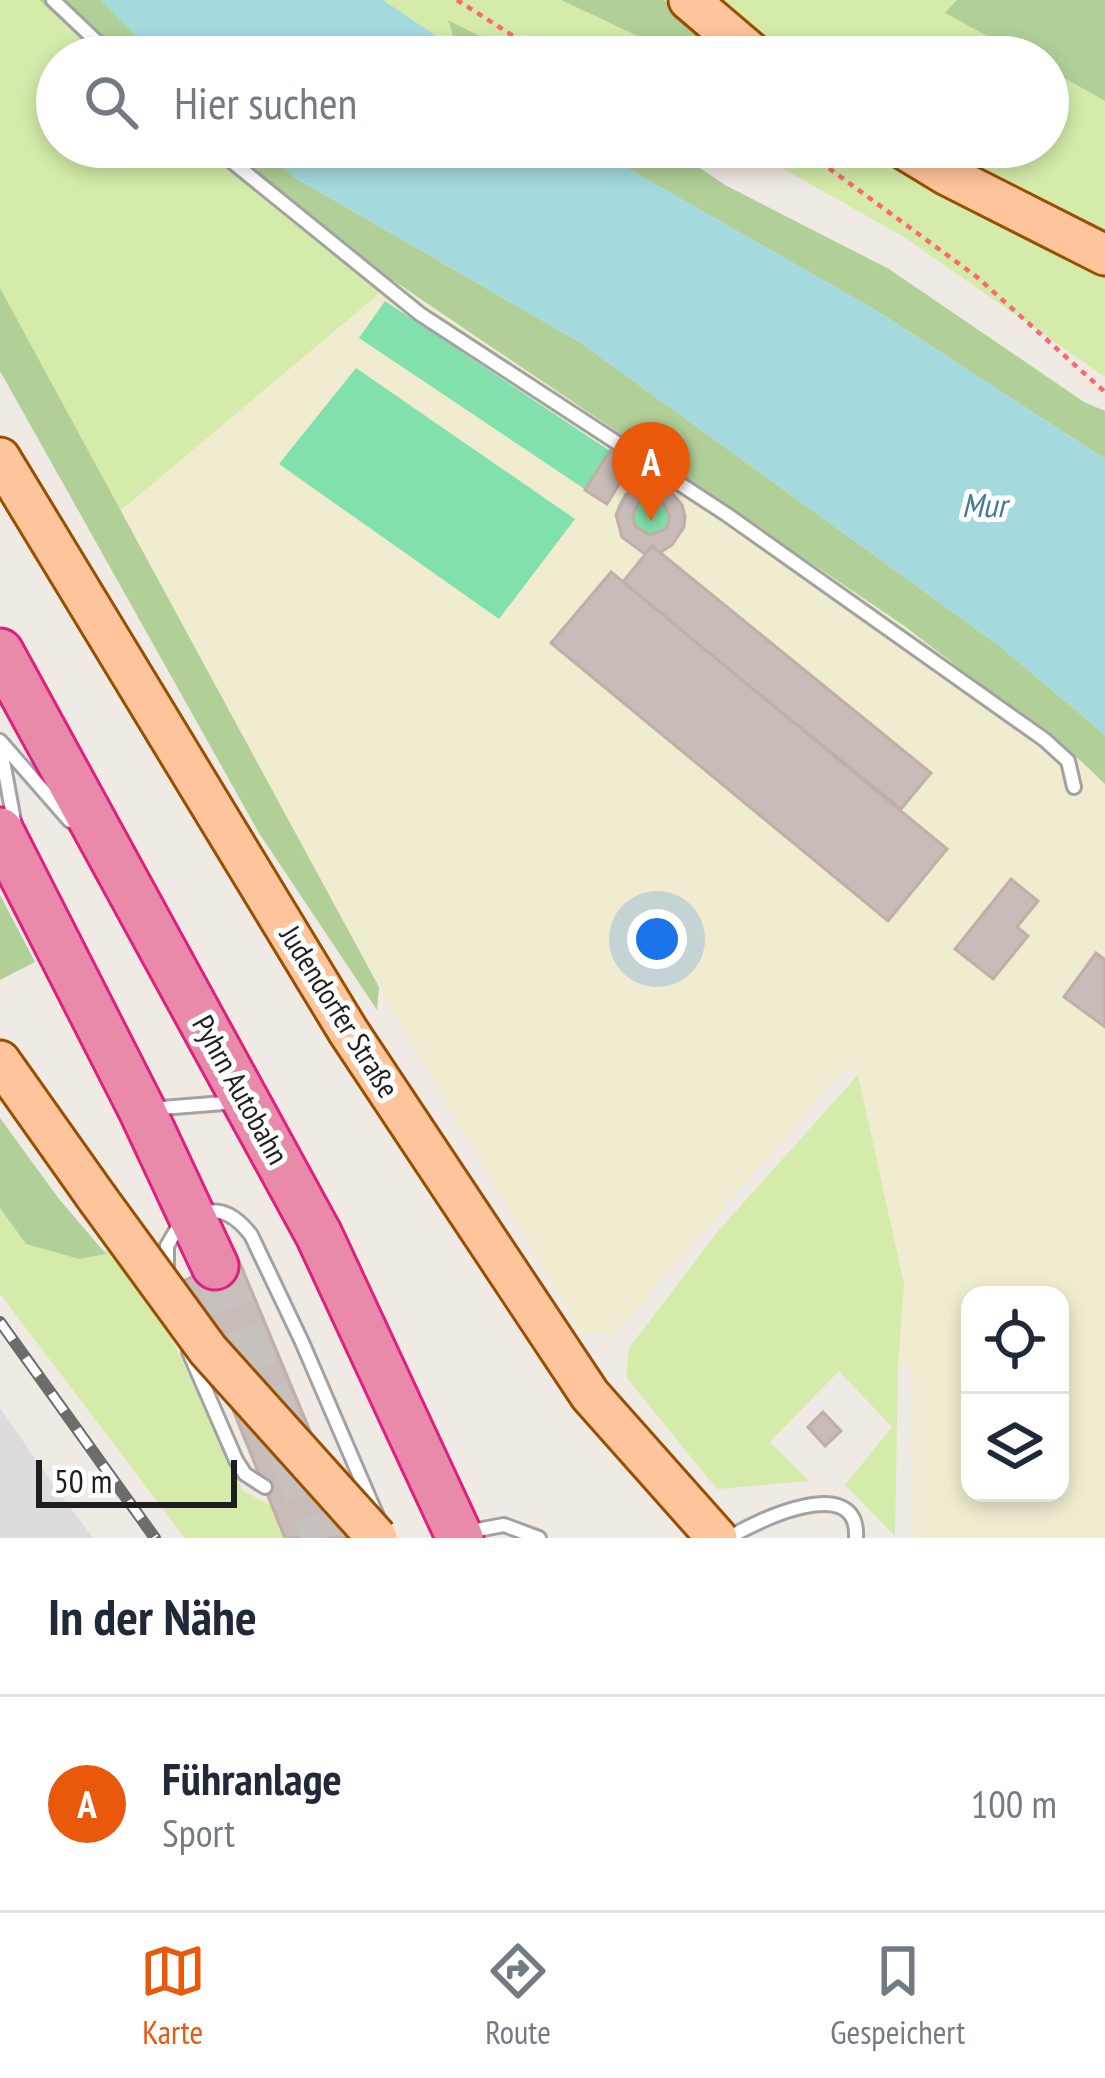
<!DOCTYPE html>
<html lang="de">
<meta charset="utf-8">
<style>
body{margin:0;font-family:"PT Sans Narrow",sans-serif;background:#f2f2f3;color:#1f2937}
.controls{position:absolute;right:36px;bottom:36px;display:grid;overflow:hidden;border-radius:24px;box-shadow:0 6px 18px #0003}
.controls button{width:108px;height:108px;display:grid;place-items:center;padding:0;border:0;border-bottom:3px solid #e0e1e3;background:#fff;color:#1f2937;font:60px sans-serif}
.scale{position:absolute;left:36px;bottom:30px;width:201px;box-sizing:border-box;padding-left:12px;border:6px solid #1e1e1e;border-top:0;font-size:33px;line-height:42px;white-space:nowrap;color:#1e1e1e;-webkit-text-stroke:9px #fff;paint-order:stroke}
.you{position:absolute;left:657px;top:939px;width:42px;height:42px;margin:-30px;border:9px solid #fff;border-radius:50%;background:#1a73e8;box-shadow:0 0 0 18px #1a73e833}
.badge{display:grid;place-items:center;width:78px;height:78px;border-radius:50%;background:#ea580c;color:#fff;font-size:39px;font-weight:700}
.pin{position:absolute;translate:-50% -99px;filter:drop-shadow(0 3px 6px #0008)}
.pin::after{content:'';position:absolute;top:63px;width:42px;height:36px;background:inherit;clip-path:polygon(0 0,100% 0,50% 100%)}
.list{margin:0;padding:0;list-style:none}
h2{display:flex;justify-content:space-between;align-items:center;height:156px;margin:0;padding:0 48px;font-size:51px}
h2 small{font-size:39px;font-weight:400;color:#747a83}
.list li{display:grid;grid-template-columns:78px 1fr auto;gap:36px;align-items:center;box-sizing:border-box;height:216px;padding:0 48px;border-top:3px solid #e0e1e3}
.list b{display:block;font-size:45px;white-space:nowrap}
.list p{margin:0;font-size:39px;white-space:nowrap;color:#747a83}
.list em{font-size:39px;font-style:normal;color:#747a83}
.icon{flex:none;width:66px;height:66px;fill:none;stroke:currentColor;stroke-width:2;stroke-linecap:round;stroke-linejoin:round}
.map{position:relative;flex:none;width:1105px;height:1538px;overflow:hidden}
.search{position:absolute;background:#fff;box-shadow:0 6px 18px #0003;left:36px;right:36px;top:36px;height:132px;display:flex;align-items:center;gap:30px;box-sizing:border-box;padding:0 42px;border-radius:66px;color:#747a83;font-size:45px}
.sheet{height:372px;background:#fff}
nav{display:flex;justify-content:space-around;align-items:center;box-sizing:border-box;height:168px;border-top:3px solid #e0e1e3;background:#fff;font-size:33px;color:#747a83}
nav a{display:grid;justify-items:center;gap:6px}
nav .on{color:#ea580c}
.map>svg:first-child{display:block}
.residential{fill:#dddbdc}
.farmland{fill:#efeccf;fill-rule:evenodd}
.grass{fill:#d4eba9}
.forest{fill:#b1d098}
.pitch{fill:#81e0ac}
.water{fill:#a4dade}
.building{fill:#c7bcb7;stroke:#c2aea6;stroke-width:3;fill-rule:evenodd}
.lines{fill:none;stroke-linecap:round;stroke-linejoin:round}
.motorway-tunnel{stroke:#c6c1bc;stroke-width:45;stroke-dasharray:45 22;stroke-linecap:butt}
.service-casing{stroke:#a2a2a2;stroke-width:18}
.primary-casing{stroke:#994f00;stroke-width:45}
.motorway-casing{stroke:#de207f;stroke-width:51}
.path{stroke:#fd6870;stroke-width:4.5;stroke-dasharray:6 6;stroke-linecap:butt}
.service{stroke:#fff;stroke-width:12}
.primary{stroke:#fec49b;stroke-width:39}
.motorway{stroke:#e98aaa;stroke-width:45}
.rail-casing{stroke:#6c6c6c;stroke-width:12}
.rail{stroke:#fff;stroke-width:8;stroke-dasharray:22;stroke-linecap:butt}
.primary-bridge-casing{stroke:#994f00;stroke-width:45;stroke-linecap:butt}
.primary-bridge{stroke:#fec49b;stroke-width:39}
.labels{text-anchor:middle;stroke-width:10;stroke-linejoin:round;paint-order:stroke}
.street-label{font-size:30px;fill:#1e1e1e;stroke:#fff}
.water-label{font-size:33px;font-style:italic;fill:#417a98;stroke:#fff}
</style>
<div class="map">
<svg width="1105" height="1538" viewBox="0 0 1105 1538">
<rect width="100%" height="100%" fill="#f0eae4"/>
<!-- residential -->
<polygon class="residential" points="0,1408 57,1490 93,1538 0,1538"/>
<!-- farmland -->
<path class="farmland" d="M394 280 903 625 1081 761 1105 784V1538H913V1367L898 1365 904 1284 858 1075 847 1066 615 1333 581 1332 379 987 120 511ZM970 1295H1060V1493H970Z"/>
<!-- grass -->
<g class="grass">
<polygon points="0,0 39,0 101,57 57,57 57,147 209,147 381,292 120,511 0,288"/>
<polygon points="383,0 561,0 682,57 522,57 450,21 458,51"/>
<polygon points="671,0 957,0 946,13 1026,57 753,57"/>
<polygon points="1048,69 1105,101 1105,255 901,147 1048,147"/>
<polygon points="757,147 865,147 950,200 1105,269 1105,377 904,237 762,157"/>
<polygon points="858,1075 904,1284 898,1365 895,1536 845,1485 892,1427 839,1371 770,1442 809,1481 717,1489 626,1377 629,1348 719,1230"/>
<polygon points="0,1208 26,1244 79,1259 107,1250 171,1337 243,1491 272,1506 285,1538 185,1538 0,1294"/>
</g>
<!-- forest -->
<g class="forest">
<polygon points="39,0 101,0 157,57 101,57"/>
<polygon points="561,0 664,0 707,38 715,57 682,57"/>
<polygon points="957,0 1105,0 1105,101 1048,69 1048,57 1026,57 945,13"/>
<polygon points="448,20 522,57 467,57 458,51"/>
<polygon points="209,147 260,147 294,177 581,343 1001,647 1105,735 1105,784 1081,761 903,625 394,281 381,292"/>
<polygon points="590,147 669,147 725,185 889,269 1084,402 1105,411 1105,459 877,311"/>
<polygon points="0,288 379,987 377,1010 259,833 0,371"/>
<polygon points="0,895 35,962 0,980"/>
<polygon points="0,1118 59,1199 106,1254 79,1259 26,1244 0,1208"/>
</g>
<!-- pitch -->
<g class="pitch">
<polygon points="385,301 631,465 607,504 359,338"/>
<polygon points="356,368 575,519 499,619 279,464"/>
<path d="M645 484C681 485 697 518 672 545L651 547 645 554C612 535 602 498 645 484Z"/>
</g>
<!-- water -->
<g class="water">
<polygon points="101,0 383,0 467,57 157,57"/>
<polygon points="260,147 590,147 877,311 1105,459 1105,735 1001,647 581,343 294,177"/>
</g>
<!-- building -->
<g class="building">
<polygon points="610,451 631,465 607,504 585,490"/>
<path d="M645 484 668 488 682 505 685 516 684 527 672 545 659 553 652 546 645 554 622 537 616 515 626 494ZM650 498 662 501 670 517 666 529 650 535 635 526 633 514 639 503Z"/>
<polygon points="652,546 931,773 901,809 622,583"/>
<polygon points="611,572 947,849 888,921 551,643"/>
<polygon points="1011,879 1038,901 1017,927 1028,936 993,979 955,949"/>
<polygon points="1096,953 1105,960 1105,1027 1064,997"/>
<polygon points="237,1256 313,1438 351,1538 285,1538 181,1282"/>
<polygon points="823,1412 841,1431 825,1446 808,1427"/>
</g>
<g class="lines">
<!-- motorway-tunnel -->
<polyline class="motorway-tunnel" points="215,1266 325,1538"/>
<!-- service casing -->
<g class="service-casing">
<g id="service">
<polyline points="53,0 113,57"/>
<polyline points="214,147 420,314 726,514 1045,740 1068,761 1074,787"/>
<polyline points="0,741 70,821"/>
<polyline points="0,745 15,826"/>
<polyline points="149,1109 237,1102"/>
<path d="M199 1213C223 1207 237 1217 251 1235L302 1342 377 1516"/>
<polyline points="167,1275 167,1246 181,1222"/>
<polyline points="189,1352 236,1460 245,1474 265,1487"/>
<polyline points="466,1532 504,1525 539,1538"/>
<path d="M729 1538C755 1521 860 1471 856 1538"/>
</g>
</g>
<!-- primary casing -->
<g class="primary-casing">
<g id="primary">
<polyline points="689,0 756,57"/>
<polyline points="901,147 947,175 1105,255"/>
<polyline points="0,458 348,1031 590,1395 717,1538"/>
<polyline points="0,1061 97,1198"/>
</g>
</g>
<!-- motorway casing -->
<g class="motorway-casing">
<g id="motorway">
<polyline points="0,652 319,1235 460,1538"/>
<polyline points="0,831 142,1110 215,1266"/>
</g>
</g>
<!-- path -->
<g class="path">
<polyline points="457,0 532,48 611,51 622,57"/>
<polyline points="784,38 807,57"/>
<polyline points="800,147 977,277 1105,392"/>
</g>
<!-- service -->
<use href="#service" class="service"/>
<!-- primary -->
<use href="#primary" class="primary"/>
<!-- motorway -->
<use href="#motorway" class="motorway"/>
<!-- rail casing -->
<g class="rail-casing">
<polyline id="rail" points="0,1322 155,1538"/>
</g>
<!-- rail -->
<use href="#rail" class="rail"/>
<!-- primary-bridge casing -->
<g class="primary-bridge-casing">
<polyline id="primary-bridge" points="97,1198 208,1350 377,1538"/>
</g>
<!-- primary-bridge -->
<use href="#primary-bridge" class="primary-bridge"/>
</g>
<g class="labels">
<!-- street labels -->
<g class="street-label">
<text transform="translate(339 1012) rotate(58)" y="10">Judendorfer Straße</text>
<text transform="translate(240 1090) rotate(61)" y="10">Pyhrn Autobahn</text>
</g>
<!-- water labels -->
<g class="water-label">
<text x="984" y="517">Mur</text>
</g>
</g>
</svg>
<div class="controls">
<button><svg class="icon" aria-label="locate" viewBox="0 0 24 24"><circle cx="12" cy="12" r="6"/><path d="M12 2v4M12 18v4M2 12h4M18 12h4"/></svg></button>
<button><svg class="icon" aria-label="layers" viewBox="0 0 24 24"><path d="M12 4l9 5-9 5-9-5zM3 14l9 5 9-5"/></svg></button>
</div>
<div class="scale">50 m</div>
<div class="you"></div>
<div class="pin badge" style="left:651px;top:521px">A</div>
<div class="search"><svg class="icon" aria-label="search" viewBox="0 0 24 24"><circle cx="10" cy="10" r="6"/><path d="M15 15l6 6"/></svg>Hier suchen</div>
</div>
<section class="sheet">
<h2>In der Nähe<small></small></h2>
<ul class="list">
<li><span class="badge">A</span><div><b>Führanlage</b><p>Sport</p></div><em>100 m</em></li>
</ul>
</section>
<nav>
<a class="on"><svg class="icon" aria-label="map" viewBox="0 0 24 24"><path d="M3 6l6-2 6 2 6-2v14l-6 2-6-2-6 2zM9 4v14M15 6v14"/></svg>Karte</a>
<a><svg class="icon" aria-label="directions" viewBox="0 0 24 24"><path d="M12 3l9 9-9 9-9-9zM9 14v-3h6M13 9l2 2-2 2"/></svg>Route</a>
<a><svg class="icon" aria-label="saved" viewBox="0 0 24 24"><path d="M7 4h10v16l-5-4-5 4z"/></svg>Gespeichert</a>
</nav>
